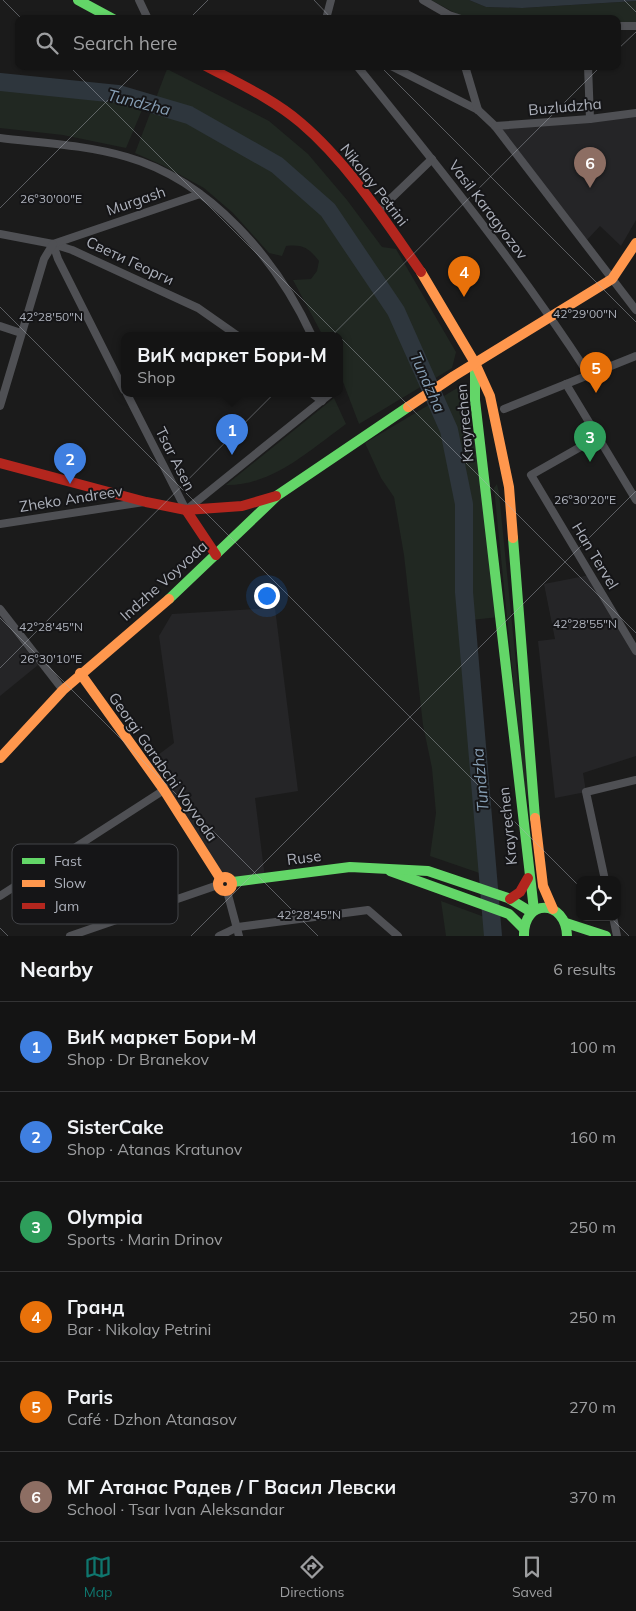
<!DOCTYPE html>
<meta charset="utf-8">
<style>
body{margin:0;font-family:Mulish,sans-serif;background:#212122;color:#f1f3f6}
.controls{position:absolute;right:15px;bottom:15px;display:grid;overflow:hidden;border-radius:10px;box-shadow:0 1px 4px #0004}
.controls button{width:45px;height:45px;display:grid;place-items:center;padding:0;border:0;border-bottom:1px solid #333334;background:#141414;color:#f1f3f6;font:25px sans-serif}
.you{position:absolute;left:266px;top:595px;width:18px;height:18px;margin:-12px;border:4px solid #fff;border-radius:50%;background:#1a73e8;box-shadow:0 0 0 8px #1a73e833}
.badge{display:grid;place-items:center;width:32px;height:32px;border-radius:50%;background:#0f766e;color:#fff;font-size:16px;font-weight:700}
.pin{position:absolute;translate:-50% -41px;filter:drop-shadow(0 1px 2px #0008)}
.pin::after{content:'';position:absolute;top:26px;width:18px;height:15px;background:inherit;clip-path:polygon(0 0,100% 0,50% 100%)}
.popup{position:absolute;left:121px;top:332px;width:222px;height:65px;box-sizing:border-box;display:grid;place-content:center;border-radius:10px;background:#141414;filter:drop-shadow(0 1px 4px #0005);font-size:16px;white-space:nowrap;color:#9d9ea0}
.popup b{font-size:19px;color:#f1f3f6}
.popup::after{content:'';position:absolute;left:50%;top:100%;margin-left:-10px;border:10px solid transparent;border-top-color:#141414}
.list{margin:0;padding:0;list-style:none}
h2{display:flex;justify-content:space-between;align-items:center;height:65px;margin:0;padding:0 20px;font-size:21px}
h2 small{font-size:16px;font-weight:400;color:#9d9ea0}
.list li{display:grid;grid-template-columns:32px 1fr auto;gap:15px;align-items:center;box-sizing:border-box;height:90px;padding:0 20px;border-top:1px solid #333334}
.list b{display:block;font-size:19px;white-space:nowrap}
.list p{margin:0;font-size:16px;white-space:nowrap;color:#9d9ea0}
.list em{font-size:16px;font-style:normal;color:#9d9ea0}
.icon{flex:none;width:28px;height:28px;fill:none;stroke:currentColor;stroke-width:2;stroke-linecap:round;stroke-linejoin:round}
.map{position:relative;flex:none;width:636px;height:936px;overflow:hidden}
.search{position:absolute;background:#141414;box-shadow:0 1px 4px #0004;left:15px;right:15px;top:15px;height:55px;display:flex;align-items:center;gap:12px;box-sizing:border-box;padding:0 18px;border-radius:10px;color:#9d9ea0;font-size:19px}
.sheet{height:605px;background:#141414}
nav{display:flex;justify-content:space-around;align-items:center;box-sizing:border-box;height:70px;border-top:1px solid #333334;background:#141414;font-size:14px;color:#9d9ea0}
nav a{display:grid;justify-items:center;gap:2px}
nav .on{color:#0f766e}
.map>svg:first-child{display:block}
.built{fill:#252527}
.green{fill:#212822}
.water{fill:#2e363d}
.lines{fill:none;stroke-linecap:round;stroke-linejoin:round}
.river{stroke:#2e363d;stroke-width:18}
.street{stroke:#4f5054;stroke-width:8}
.fast{stroke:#63d668;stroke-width:10}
.slow{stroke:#ff974d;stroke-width:10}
.jam{stroke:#b3261e;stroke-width:10}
.ticks{fill:none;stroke:#adb1bb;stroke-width:1;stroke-opacity:0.45}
.labels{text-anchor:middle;stroke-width:4;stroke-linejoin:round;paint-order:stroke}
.street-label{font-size:15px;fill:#adb1bb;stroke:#151517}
.water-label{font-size:16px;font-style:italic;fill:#869eb4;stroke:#151517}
.key{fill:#151517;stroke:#434448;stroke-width:1}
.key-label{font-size:14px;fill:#adb1bb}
.ticks-label{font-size:12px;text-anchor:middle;fill:#adb1bb;stroke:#151517;stroke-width:4;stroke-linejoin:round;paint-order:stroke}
</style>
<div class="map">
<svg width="636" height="936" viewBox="0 0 636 936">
<rect width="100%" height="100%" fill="#1b1b1b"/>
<!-- built -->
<g class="built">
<polygon points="636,113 636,220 621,246 600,226 585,242 495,126"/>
<polygon points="590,575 636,651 636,756 583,773 586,792 555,798 538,641 555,639 544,584"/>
<polygon points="275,608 298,791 255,798 265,878 226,883 146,764 174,743 159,636 172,614"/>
<polygon points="0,616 38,665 0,696"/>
</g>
<!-- green -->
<g class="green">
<polygon points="431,0 469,0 486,7 522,8 636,1 636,22 617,23 617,19 477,19 457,14"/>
<path d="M167 69 269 121 308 154 347 200 382 247 396 249 456 352 452 368 359 424 340 374V336H323L293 280 311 279 317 271 319 261C309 248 303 244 286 246L282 256 269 253 233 213 204 188 162 165 135 153Z"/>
<polygon points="0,75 117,88 147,98 126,148 63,135 0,128"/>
<polygon points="464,384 486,503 499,617 471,620 494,878 430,856 436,813 432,768 423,725 404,555 394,497 381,478 365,443"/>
<path d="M334 398 346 424C310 450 272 486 226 485Z"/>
<polygon points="497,484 499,493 530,804 525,790 522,766 494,488"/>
<polygon points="441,901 498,922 500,936 446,936"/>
</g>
<!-- water -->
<polygon class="water" points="469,0 636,0 636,1 522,8 486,7"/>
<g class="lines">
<!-- river -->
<polyline class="river" points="0,82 118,94 189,115 277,165 328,210 396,311 449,430 464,504 464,592 493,936"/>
<!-- street -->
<g class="street">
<polyline points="139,0 148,19"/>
<polyline points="423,0 449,15 461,19"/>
<polyline points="326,19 331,0"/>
<polyline points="617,26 636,26"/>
<path d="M357 66C438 166 519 267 589 375"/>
<polyline points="391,66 478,110 495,126 636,310"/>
<polyline points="465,66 478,110"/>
<polyline points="588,66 590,119"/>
<polyline points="495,126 590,119 636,113"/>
<path d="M0 138C42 143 86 145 127 157 211 181 277 260 312 336"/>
<polyline points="378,211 432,159"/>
<polyline points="0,234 53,244 72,250 198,308 238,336"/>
<polyline points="53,244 58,259 124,390"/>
<polyline points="53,244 200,194"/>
<polyline points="0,326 21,333"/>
<polyline points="566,384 636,500"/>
<polyline points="127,394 186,510 330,394"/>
<polyline points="313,394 322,401"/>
<polyline points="0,406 44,259 53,244"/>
<polyline points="504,409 636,356"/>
<polyline points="598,437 531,475 636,651"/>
<polyline points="0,524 144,502"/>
<polyline points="0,609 63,690"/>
<polyline points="605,880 586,792 636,780"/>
<polyline points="227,891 239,936"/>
<polyline points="0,896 164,790"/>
<polyline points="613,917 617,936"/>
<polyline points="70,936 218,885"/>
<polyline points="219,936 238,927 368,910 398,936"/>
</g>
<!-- fast -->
<g class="fast">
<polyline points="78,0 113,19"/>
<polyline points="475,367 475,400 534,910"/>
<polyline points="513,538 535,818"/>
<polyline points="169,599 278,495 408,407"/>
<polyline points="390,871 509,914 523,928"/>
<polyline points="233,882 350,867 428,871 508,898 531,912"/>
<polyline points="566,923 606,936"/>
<path d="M524 936C523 898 566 899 567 936"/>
</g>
<!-- slow -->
<g class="slow">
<polyline points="421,272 475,363 490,396 509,487 513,538"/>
<polyline points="408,407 454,376 612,279 636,243"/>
<polyline points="80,673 164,790 220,878"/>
<polyline points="0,758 63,690 169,599"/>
<polyline points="535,818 543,886 553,909"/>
<circle cx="225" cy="884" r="7"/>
</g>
<!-- jam -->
<g class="jam">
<path d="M206 66C238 83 273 99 301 123 348 163 386 222 421 272"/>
<polyline points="0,463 146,502 186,510 242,506 276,496"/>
<polyline points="186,510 216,555"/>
<polyline points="510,899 520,892 528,878"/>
</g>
</g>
<!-- ticks -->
<path class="ticks" d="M3 0 22 19M314 0 332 19M624 0 636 12M189 19 208 0M617 50 636 32M69 66 636 633M380 66 636 322M0 208 142 66M0 307 580 887M0 618 318 936M0 668 601 66M610 917 629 936M0 928 8 936M191 936 636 491"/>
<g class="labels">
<!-- street labels -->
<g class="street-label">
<text transform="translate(565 107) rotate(-5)" y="5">Buzludzha</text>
<text transform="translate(374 185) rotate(52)" y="5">Nikolay Petrini</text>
<text transform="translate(136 201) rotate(-19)" y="5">Murgash</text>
<text transform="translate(488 210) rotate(53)" y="5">Vasil Karagyozov</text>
<text transform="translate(130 261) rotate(25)" y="5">Свети Георги</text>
<text transform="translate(465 423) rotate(-95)" y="5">Krayrechen</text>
<text transform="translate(175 459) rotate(63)" y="5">Tsar Asen</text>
<text transform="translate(71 499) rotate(-9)" y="5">Zheko Andreev</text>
<text transform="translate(595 556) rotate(59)" y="5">Han Tervel</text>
<text transform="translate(164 581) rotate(-42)" y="5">Indzhe Voyvoda</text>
<text transform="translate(163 767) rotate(55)" y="5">Georgi Garabchi Voyvoda</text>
<text transform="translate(508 826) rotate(-96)" y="5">Krayrechen</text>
<text transform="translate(304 858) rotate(-7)" y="5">Ruse</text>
</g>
<!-- water labels -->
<g class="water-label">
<text transform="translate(139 102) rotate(14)" y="6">Tundzha</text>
<text transform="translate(428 382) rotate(66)" y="6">Tundzha</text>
<text transform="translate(480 780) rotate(-95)" y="6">Tundzha</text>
</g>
</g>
<!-- legend -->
<rect x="12" y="844" width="166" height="80" rx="8" class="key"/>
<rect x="22" y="858" width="23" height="6" fill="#63d668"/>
<rect x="22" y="880" width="23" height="7" fill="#ff974d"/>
<rect x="22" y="903" width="23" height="6" fill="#b3261e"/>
<g class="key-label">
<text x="54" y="866">Fast</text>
<text x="54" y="888">Slow</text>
<text x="54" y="911">Jam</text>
</g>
<g class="ticks-label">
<text x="51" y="203">26°30'00"E</text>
<text x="585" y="318">42°29'00"N</text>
<text x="51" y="321">42°28'50"N</text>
<text x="585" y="504">26°30'20"E</text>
<text x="585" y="628">42°28'55"N</text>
<text x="51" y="631">42°28'45"N</text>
<text x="51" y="663">26°30'10"E</text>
<text x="309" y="919">42°28'45"N</text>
</g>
</svg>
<div class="controls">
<button><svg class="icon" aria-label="locate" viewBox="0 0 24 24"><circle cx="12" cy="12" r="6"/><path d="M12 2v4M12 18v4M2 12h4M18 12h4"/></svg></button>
</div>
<div class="you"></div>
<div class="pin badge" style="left:232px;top:455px;background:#3f7fe0">1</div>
<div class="popup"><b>ВиК маркет Бори-М</b>Shop</div>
<div class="pin badge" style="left:70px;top:484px;background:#3f7fe0">2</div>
<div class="pin badge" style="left:590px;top:462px;background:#2e9e5b">3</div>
<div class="pin badge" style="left:464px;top:297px;background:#e8710a">4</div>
<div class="pin badge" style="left:596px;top:393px;background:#e8710a">5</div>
<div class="pin badge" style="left:590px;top:188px;background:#8d6e63">6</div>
<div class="search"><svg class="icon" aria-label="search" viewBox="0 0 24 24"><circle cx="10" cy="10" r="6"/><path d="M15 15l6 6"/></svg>Search here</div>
</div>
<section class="sheet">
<h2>Nearby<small>6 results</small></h2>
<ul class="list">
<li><span class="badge" style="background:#3f7fe0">1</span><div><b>ВиК маркет Бори-М</b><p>Shop · Dr Branekov</p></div><em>100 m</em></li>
<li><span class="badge" style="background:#3f7fe0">2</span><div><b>SisterCake</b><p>Shop · Atanas Kratunov</p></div><em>160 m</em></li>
<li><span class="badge" style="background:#2e9e5b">3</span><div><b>Olympia</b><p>Sports · Marin Drinov</p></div><em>250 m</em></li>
<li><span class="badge" style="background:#e8710a">4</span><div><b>Гранд</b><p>Bar · Nikolay Petrini</p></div><em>250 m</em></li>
<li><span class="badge" style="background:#e8710a">5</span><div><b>Paris</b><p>Café · Dzhon Atanasov</p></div><em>270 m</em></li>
<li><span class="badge" style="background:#8d6e63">6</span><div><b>МГ Атанас Радев / Г Васил Левски</b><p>School · Tsar Ivan Aleksandar</p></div><em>370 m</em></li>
</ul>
</section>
<nav>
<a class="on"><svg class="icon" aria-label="map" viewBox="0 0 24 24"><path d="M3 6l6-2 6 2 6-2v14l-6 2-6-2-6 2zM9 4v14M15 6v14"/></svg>Map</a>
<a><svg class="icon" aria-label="directions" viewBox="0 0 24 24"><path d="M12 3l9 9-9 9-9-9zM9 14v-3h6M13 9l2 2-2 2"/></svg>Directions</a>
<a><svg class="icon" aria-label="saved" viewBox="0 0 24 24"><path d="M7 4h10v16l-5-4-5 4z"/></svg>Saved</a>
</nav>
